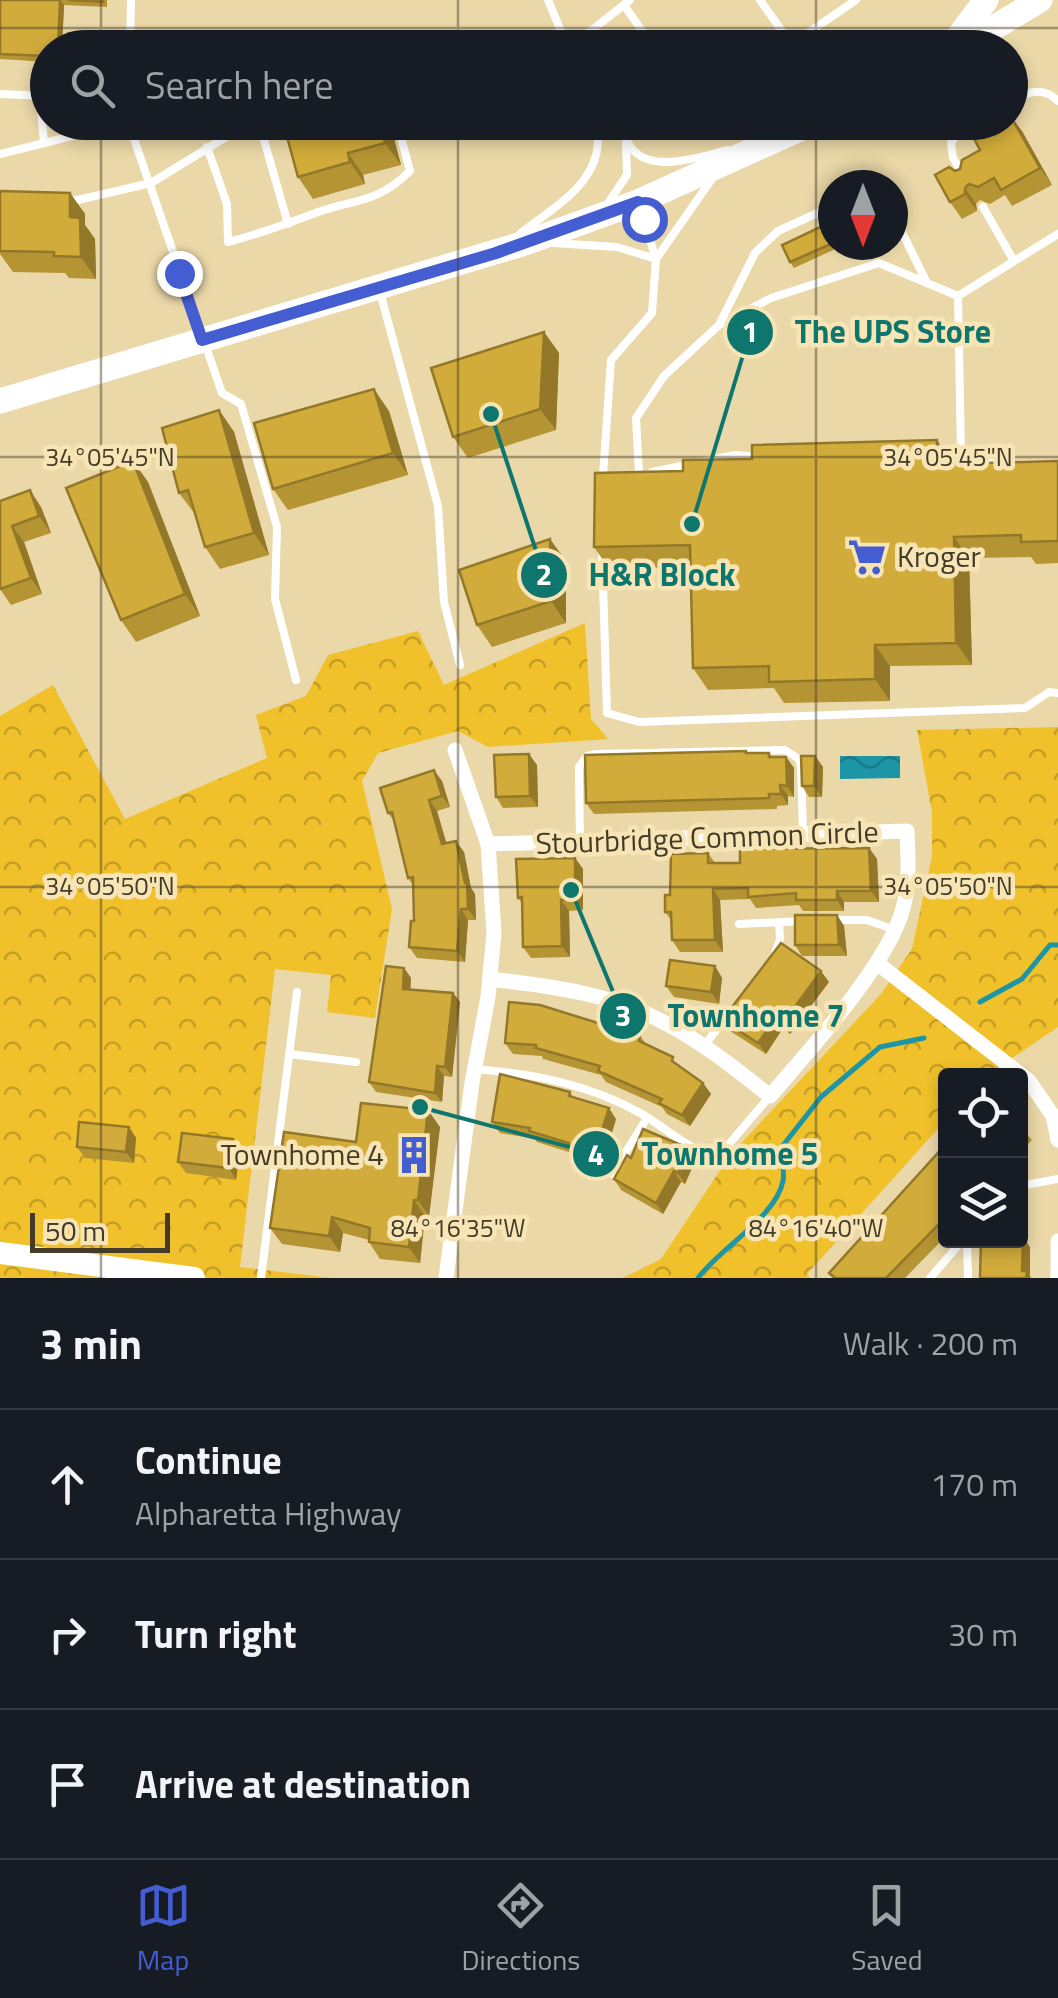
<!DOCTYPE html>
<meta charset="utf-8">
<style>
body{margin:0;font-family:"Titillium Web",sans-serif;background:#20242c;color:#f1f3f6}
.controls{position:absolute;right:30px;bottom:30px;display:grid;overflow:hidden;border-radius:10px;box-shadow:0 5px 15px #0003}
.controls button{width:90px;height:90px;display:grid;place-items:center;padding:0;border:0;border-bottom:2px solid #363941;background:#171b24;color:#f1f3f6;font:50px sans-serif}
.compass{position:absolute;left:818px;top:170px;width:90px;height:90px;border-radius:50%;background:#171b24;box-shadow:0 5px 15px #0003;rotate:180deg}
.scale{position:absolute;left:30px;bottom:25px;width:140px;box-sizing:border-box;padding-left:10px;border:5px solid #443c29;border-top:0;font-size:28px;line-height:35px;white-space:nowrap;color:#443c29;-webkit-text-stroke:8px #f7e5b5;paint-order:stroke}
.stop{position:absolute;width:30px;height:30px;margin:-22px;border:8px solid #445ed1;border-radius:50%;background:#fff}
.stop.end{background:#445ed1;border-color:#fff;box-shadow:0 2px 10px #0008}
.list{margin:0;padding:0;list-style:none}
h2{display:flex;justify-content:space-between;align-items:center;height:130px;margin:0;padding:0 40px;font-size:42px}
h2 small{font-size:32px;font-weight:400;color:#9ea1a6}
.list li{display:grid;grid-template-columns:65px 1fr auto;gap:30px;align-items:center;box-sizing:border-box;height:150px;padding:0 40px;border-top:2px solid #363941}
.list b{display:block;font-size:38px;white-space:nowrap}
.list p{margin:0;font-size:32px;white-space:nowrap;color:#9ea1a6}
.list em{font-size:32px;font-style:normal;color:#9ea1a6}
.icon{flex:none;width:55px;height:55px;fill:none;stroke:currentColor;stroke-width:2;stroke-linecap:round;stroke-linejoin:round}
.map{position:relative;flex:none;width:1058px;height:1278px;overflow:hidden}
.search{position:absolute;background:#171b24;box-shadow:0 5px 15px #0003;left:30px;right:30px;top:30px;height:110px;display:flex;align-items:center;gap:25px;box-sizing:border-box;padding:0 35px;border-radius:55px;color:#9ea1a6;font-size:38px}
.sheet{height:580px;background:#171b24}
nav{display:flex;justify-content:space-around;align-items:center;box-sizing:border-box;height:140px;border-top:2px solid #363941;background:#171b24;font-size:28px;color:#9ea1a6}
nav a{display:grid;justify-items:center;gap:5px}
nav .on{color:#445ed1}
.map>svg:first-child{display:block}
.forest{fill:url(#forest-crowns)}
.water{fill:url(#water-waves)}
.lines{fill:none;stroke-linecap:round;stroke-linejoin:round}
.stream{stroke:#1c95a6;stroke-width:5}
.lane{stroke:#fff;stroke-width:8}
.street{stroke:#fff;stroke-width:15}
.secondary{stroke:#fff;stroke-width:22}
.primary{stroke:#fff;stroke-width:25}
.wall{fill:#b59433}
.shaded-wall{fill:#937829}
.building{fill:#d2ac3b;stroke:#937829;stroke-width:2.5}
.route{stroke:#445ed1;stroke-width:12}
.ticks{fill:none;stroke:#443c29;stroke-width:2.5;stroke-opacity:0.45}
.labels{text-anchor:middle;stroke-width:9;stroke-linejoin:round;paint-order:stroke}
.poi-label{font-size:30px;fill:#443c29;stroke:#f7e5b5;text-anchor:start}
.street-label{font-size:30px;fill:#443c29;stroke:#f7e5b5}
.ticks-label{font-size:25px;text-anchor:middle;fill:#443c29;stroke:#f7e5b5;stroke-width:9;stroke-linejoin:round;paint-order:stroke}
.leader{fill:none;stroke:#0f766e;stroke-width:4}
.callout-dot{fill:#0f766e;stroke:#f7e5b5;stroke-width:4}
.mark-label{font-size:30px;text-anchor:middle;font-weight:bold;fill:#fff}
.callout-label{font-size:32px;text-anchor:middle;font-weight:bold;fill:#0f766e;stroke:#f7e5b5;stroke-width:9;stroke-linejoin:round;paint-order:stroke}
</style>
<div class="map">
<svg width="1058" height="1278" viewBox="0 0 1058 1278">
<defs>
<pattern id="forest-crowns" width="20" height="18" patternUnits="userSpaceOnUse" patternTransform="scale(2.5)"><rect width="20" height="18" fill="#f0c12b"/><path d="M2 6a3 3 0 1 1 6 0M12 15a3 3 0 1 1 6 0" fill="none" stroke="#c49e25"/></pattern>
<pattern id="water-waves" width="16" height="10" patternUnits="userSpaceOnUse" patternTransform="scale(2.5)"><rect width="16" height="10" fill="#1c95a6"/><path d="M0 5q4-4 8 0t8 0" fill="none" stroke="#1a7b87"/></pattern>
</defs>
<rect width="100%" height="100%" fill="#ead8a8"/>
<!-- forest -->
<g class="forest">
<polygon points="585,623 591,719 608,739 488,747 458,731 378,753 362,781 392,909 375,1018 327,1012 331,975 275,969 240,1267 331,1278 0,1278 0,716 53,685 125,819 267,758 256,715 306,696 328,655 418,631 444,685"/>
<polygon points="1058,727 1058,1027 987,1075 946,1076 945,1121 807,1274 810,1278 623,1278 661,1259 731,1154 881,994 912,949 932,856 932,812 917,730"/>
</g>
<!-- water -->
<polygon class="water" points="840,756 900,756 900,778 840,779"/>
<g class="lines">
<!-- stream -->
<g class="stream">
<polyline points="980,1002 1022,979 1050,945 1058,945"/>
<path d="M698 1278C720 1248 776 1217 783 1181 785 1171 781 1158 781 1148L821 1097 880 1047 924 1038"/>
</g>
<!-- lane -->
<g class="lane">
<polyline points="548,0 568,48"/>
<polyline points="760,0 792,45"/>
<polyline points="624,5 654,48"/>
<polyline points="130,48 131,0"/>
<polyline points="569,48 630,0"/>
<polyline points="786,48 856,0"/>
<polyline points="0,94 48,96"/>
<polyline points="40,96 44,143"/>
<path d="M1010 101C1027 92 1043 86 1058 101"/>
<polyline points="133,122 135,142 222,393 241,404 277,527 275,599 296,680"/>
<path d="M618 122C623 131 627 144 634 151 656 173 702 156 728 150"/>
<polyline points="260,126 288,224"/>
<path d="M207 147 227 204 228 242C260 234 288 223 318 212 357 199 379 202 410 171L397 122"/>
<polyline points="0,154 128,122"/>
<polyline points="964,176 953,158 951,143 961,128 971,122"/>
<polyline points="69,202 151,183 226,137 272,122"/>
<polyline points="608,203 627,175 626,144"/>
<polyline points="983,207 1014,261"/>
<polyline points="893,214 927,283"/>
<path d="M521 233C558 204 609 178 596 122"/>
<polyline points="553,243 617,247 656,259"/>
<polyline points="656,259 714,176"/>
<polyline points="380,292 438,506 444,602 460,665"/>
<polyline points="958,296 961,454"/>
<polyline points="720,323 755,253 778,231 833,206"/>
<polyline points="935,451 999,464"/>
<polyline points="652,472 735,455 761,457"/>
<polyline points="639,474 636,418 664,376 719,325 771,298 879,263 958,296 1058,234"/>
<polyline points="609,476 603,476 611,360 652,313 656,259 639,205"/>
<polyline points="602,550 607,713 639,722 1025,708 1049,692 1058,693"/>
<polyline points="580,842 579,776 579,767 587,756 596,754 785,750 799,759 801,767 803,835"/>
<polyline points="832,920 867,920 895,930"/>
<polyline points="739,924 803,921"/>
<polyline points="774,956 780,939 779,922"/>
<polyline points="703,1047 728,1015"/>
<polyline points="289,1054 356,1062"/>
<path d="M474 1069C534 1074 589 1084 642 1114 662 1126 680 1142 702 1152L721 1149 729 1144 770 1096"/>
<polyline points="612,1174 647,1118"/>
<polyline points="1020,1186 1058,1179"/>
<polyline points="967,1240 968,1278"/>
<polyline points="261,1278 297,992"/>
<polyline points="930,1278 963,1240"/>
</g>
<!-- street -->
<g class="street">
<path d="M488 844 907 831C908 857 910 883 903 908 890 962 808 1052 770 1096 738 1071 705 1044 669 1025 614 994 552 986 490 979"/>
<polyline points="877,963 1029,1081 1053,1116 1058,1140"/>
<polyline points="446,1278 472,1083 488,997 494,933 488,844 455,750"/>
<polyline points="1058,1278 1058,1241"/>
</g>
<!-- secondary -->
<polyline class="secondary" points="0,1253 194,1278"/>
<!-- primary -->
<g class="primary">
<polyline points="953,44 986,0"/>
<polyline points="960,48 1040,0"/>
<polyline points="0,401 525,243 638,202 815,122"/>
</g>
</g>
<!-- wall -->
<g class="wall">
<polygon points="0,0 107,0 107,7 64,5 62,48 48,48 48,62 0,59"/>
<polygon points="392,131 401,165 363,175 365,184 313,199 298,177"/>
<polygon points="1022,131 1052,185 1012,206 1005,195 990,204 980,200 976,204 977,211 962,219 950,202 955,171 960,169"/>
<polygon points="0,191 70,193 85,214 85,225 95,239 96,279 69,278 65,273 13,272 0,254"/>
<polygon points="833,221 833,245 844,245 794,268 790,262"/>
<polygon points="544,332 559,353 556,430 468,458 453,437"/>
<polygon points="219,410 234,432 269,555 220,569 205,547 195,514 179,493"/>
<polygon points="389,411 408,475 288,510 273,489"/>
<polygon points="948,457 954,463 1058,461 1058,563 1036,564 1031,557 969,558 972,665 890,666 890,701 784,703 774,688 708,690 693,668 690,567 609,569 594,547 683,471"/>
<polygon points="133,461 148,482 200,616 136,642 121,620"/>
<polygon points="0,501 41,507 51,533 24,542 42,594 11,605 0,589"/>
<polygon points="566,561 566,623 492,647 477,625"/>
<polygon points="748,753 769,753 772,757 786,757 794,768 794,797 788,796 788,805 777,806 777,809 594,814 586,803"/>
<polygon points="815,756 823,767 822,797 809,797 802,786"/>
<polygon points="537,765 538,807 503,808 496,797"/>
<polygon points="442,781 450,807 437,811 446,843 464,852 471,888 475,894 476,920 468,920 465,962 417,958 409,947 414,921 413,885 408,878 394,821 388,813"/>
<polygon points="869,848 877,859 879,902 844,902 844,911 803,911 799,905 756,908 750,899 720,900 723,952 680,952 672,940 672,921 665,912 670,895 708,853 715,863 740,863"/>
<polygon points="575,858 583,869 583,910 569,911 570,957 531,958 523,947 522,903 518,898"/>
<polygon points="837,915 844,926 847,956 802,956 795,945"/>
<polygon points="715,966 722,978 719,1004 674,997 666,986"/>
<polygon points="404,968 411,978 410,990 453,993 460,1002 452,1077 444,1076 442,1102 376,1092 369,1082"/>
<polygon points="829,982 790,1034 783,1028 766,1054 730,1031 722,1020"/>
<polygon points="640,1036 646,1044 703,1083 711,1094 690,1126 667,1114 662,1107 606,1082 601,1075 543,1059 542,1056 513,1054 505,1043"/>
<polygon points="570,1092 573,1097 616,1119 602,1166 576,1158 572,1153 537,1142 535,1139 500,1133 492,1122"/>
<polygon points="1020,1126 1032,1140 1020,1152"/>
<polygon points="129,1127 136,1138 134,1163 85,1158 77,1147"/>
<polygon points="440,1127 429,1216 425,1216 420,1263 380,1259 369,1242 369,1240 343,1233 340,1252 282,1244 270,1228 356,1142"/>
<polygon points="946,1144 946,1236 905,1278 833,1278 829,1273"/>
<polygon points="240,1150 236,1180 186,1173 178,1162"/>
<polygon points="631,1158 696,1159 685,1184 681,1182 663,1214 621,1190 614,1179"/>
</g>
<!-- shaded-wall -->
<g class="shaded-wall">
<polygon points="60,0 64,5 62,48 58,48"/>
<polygon points="1010,115 1022,131 1052,185 1040,168"/>
<polygon points="380,122 386,122 392,131 401,165 385,143"/>
<polygon points="348,153 363,175 365,184 350,162"/>
<polygon points="965,188 976,204 977,211 965,194"/>
<polygon points="70,193 85,214 85,225 95,239 96,279 81,257 70,217"/>
<polygon points="544,332 559,353 556,430 540,409"/>
<polygon points="374,389 389,411 408,475 393,453"/>
<polygon points="219,410 234,432 269,555 254,533"/>
<polygon points="937,440 950,459 950,457 965,478 937,457"/>
<polygon points="133,461 148,482 200,616 185,594"/>
<polygon points="30,490 41,507 51,533 39,516"/>
<polygon points="12,526 24,542 42,594 31,578"/>
<polygon points="954,537 969,558 972,665 956,643"/>
<polygon points="550,539 566,561 566,623 551,601"/>
<polygon points="875,645 890,666 890,701 875,679"/>
<polygon points="529,754 537,765 538,807 530,796"/>
<polygon points="815,756 823,767 822,797 814,786"/>
<polygon points="786,757 794,768 794,797 787,786"/>
<polygon points="434,770 442,781 450,807 442,796"/>
<polygon points="780,785 788,796 788,805 781,794"/>
<polygon points="429,800 437,811 450,855 442,844"/>
<polygon points="456,841 464,852 471,888 475,894 476,920 468,909"/>
<polygon points="869,848 877,859 879,902 871,891"/>
<polygon points="575,858 583,869 583,910 575,899"/>
<polygon points="713,889 720,900 723,952 715,940"/>
<polygon points="837,891 844,902 844,911 837,900"/>
<polygon points="561,900 569,911 570,957 562,946"/>
<polygon points="461,909 468,920 465,962 457,951"/>
<polygon points="837,915 844,926 847,956 839,945"/>
<polygon points="715,966 722,978 719,1004 711,992"/>
<polygon points="404,968 411,978 410,999 403,989"/>
<polygon points="821,971 829,982 790,1034 783,1023"/>
<polygon points="453,993 460,1002 452,1077 445,1067"/>
<polygon points="776,1017 783,1028 766,1054 758,1043"/>
<polygon points="437,1066 444,1076 442,1102 435,1093"/>
<polygon points="703,1083 711,1094 690,1126 682,1115"/>
<polygon points="609,1108 616,1119 602,1166 594,1155"/>
<polygon points="428,1110 440,1127 429,1216 418,1200"/>
<polygon points="129,1127 136,1138 134,1163 126,1152"/>
<polygon points="233,1139 240,1150 236,1180 229,1168"/>
<polygon points="688,1148 696,1159 685,1184 678,1173"/>
<polygon points="674,1171 681,1182 663,1214 656,1203"/>
<polygon points="414,1200 425,1216 420,1263 409,1247"/>
<polygon points="332,1217 343,1233 340,1252 329,1236"/>
<polygon points="1023,1236 1030,1247 1030,1276 1031,1278 1026,1278 1022,1271"/>
</g>
<!-- building -->
<g class="building">
<polygon points="0,0 60,0 58,48 48,48 48,56 0,54"/>
<polygon points="68,0 103,0 103,2"/>
<polygon points="1010,115 1040,168 1001,190 994,178 978,187 969,184 965,188 965,194 950,202 935,175 949,167 955,171 960,169 962,160 980,150 972,135 996,122 1010,122"/>
<polygon points="283,122 380,122 385,143 348,153 350,162 298,177"/>
<polygon points="0,191 70,193 70,217 80,218 81,257 54,256 54,252 0,251"/>
<polygon points="833,221 833,243 790,262 782,245"/>
<polygon points="544,332 540,409 453,437 431,368"/>
<polygon points="374,389 393,453 273,489 254,423"/>
<polygon points="219,410 254,533 205,547 188,490 179,493 162,428"/>
<polygon points="937,440 937,457 950,457 950,464 1058,461 1058,541 1021,542 1021,535 954,537 956,643 875,645 875,679 769,682 769,666 693,668 690,545 594,547 595,473 683,471 683,460 752,459 752,445"/>
<polygon points="133,461 185,594 121,620 66,488"/>
<polygon points="30,490 39,516 12,526 31,578 0,589 0,501"/>
<polygon points="550,539 551,601 477,625 459,570"/>
<polygon points="746,751 746,753 769,753 769,757 786,757 787,786 780,785 781,794 769,794 769,798 586,803 585,755"/>
<polygon points="529,754 530,796 496,797 494,755"/>
<polygon points="801,756 815,756 814,786 802,786"/>
<polygon points="434,770 442,796 429,800 442,844 456,841 465,883 467,883 468,909 461,909 457,951 409,947 411,921 414,921 413,877 408,878 392,812 388,813 380,788"/>
<polygon points="869,848 871,891 837,891 837,900 796,900 796,893 748,897 748,888 713,889 715,940 672,940 671,912 665,912 665,895 670,895 671,854 708,853 708,863 740,863 740,849"/>
<polygon points="575,858 575,899 561,900 562,946 523,947 522,897 518,898 516,859"/>
<polygon points="795,915 837,915 839,945 795,945"/>
<polygon points="781,943 821,971 783,1023 776,1017 758,1043 722,1020"/>
<polygon points="670,960 715,966 711,992 666,986"/>
<polygon points="386,966 404,968 403,989 453,993 445,1067 437,1066 435,1093 369,1082"/>
<polygon points="509,1002 540,1005 640,1036 639,1041 673,1057 672,1061 703,1083 682,1115 659,1103 662,1099 598,1071 600,1066 536,1048 536,1045 505,1043"/>
<polygon points="500,1074 570,1092 569,1096 609,1108 594,1155 568,1147 569,1143 529,1131 530,1128 492,1122"/>
<polygon points="361,1103 428,1110 418,1200 414,1200 409,1247 369,1242 370,1228 332,1217 329,1236 270,1228 284,1132 356,1142"/>
<polygon points="79,1122 129,1127 126,1152 77,1147"/>
<polygon points="643,1129 688,1148 678,1173 674,1171 656,1203 614,1179 627,1155 631,1158"/>
<polygon points="182,1133 233,1139 229,1168 178,1162"/>
<polygon points="946,1144 946,1217 886,1278 835,1278 829,1273"/>
<polygon points="1020,1236 1023,1236 1022,1271 1027,1271 1026,1278 980,1278 981,1240 1020,1240"/>
</g>
<g class="lines">
<!-- route -->
<polyline class="route" points="179,273 202,340 496,253 638,202 644,219"/>
</g>
<!-- ticks -->
<path class="ticks" d="M101 0V48M458 0V48M816 0V48M0 28H1058M101 122V1278M458 122V1278M816 122V1278M0 457H1058M0 887H1058"/>
<!-- icons -->
<defs>
<g id="supermarket-bare" transform="scale(3)"><path d="M-6-5.5h2.5l.6 2H6L4.5 2H-2.5L-4.4-4H-6ZM-1.5 3.2a1.3 1.3 0 1 0 .1 0ZM3 3.2a1.3 1.3 0 1 0 .1 0Z" fill="#445ed1" stroke="#f7e5b5" stroke-width="2.5" paint-order="stroke"/></g>
<g id="building-bare" transform="scale(3)"><path d="M-4-6H4V6H1V3H-1V6H-4ZM-2.5-4.3h1.7v1.8h-1.7ZM.8-4.3h1.7v1.8H.8ZM-2.5-1h1.7V.8h-1.7ZM.8-1h1.7V.8H.8Z" fill="#445ed1" stroke="#f7e5b5" stroke-width="2.5" paint-order="stroke"/></g>
</defs>
<g fill-rule="evenodd">
<use href="#supermarket-bare" x="867" y="557"/>
<use href="#building-bare" x="414" y="1155"/>
</g>
<g class="labels">
<!-- poi labels -->
<g class="poi-label">
<text x="897" y="567">Kroger</text>
<text x="384" y="1165" text-anchor="end">Townhome 4</text>
</g>
<!-- street labels -->
<g class="street-label">
<text transform="translate(707 838) rotate(-2)" y="10">Stourbridge Common Circle</text>
</g>
</g>
<g class="ticks-label">
<text x="948" y="466">34°05'45"N</text>
<text x="110" y="466">34°05'45"N</text>
<text x="948" y="895">34°05'50"N</text>
<text x="110" y="895">34°05'50"N</text>
<text x="458" y="1237">84°16'35"W</text>
<text x="816" y="1237">84°16'40"W</text>
</g>
<!-- callouts -->
<path class="leader" d="M692 524L750 332M491 414L544 575M571 890L623 1016M420 1107L596 1154"/>
<g class="callout-dot">
<circle cx="692" cy="524" r="10"/>
<circle cx="491" cy="414" r="10"/>
<circle cx="571" cy="890" r="10"/>
<circle cx="420" cy="1107" r="10"/>
<circle cx="750" cy="332" r="25"/>
<circle cx="544" cy="575" r="25"/>
<circle cx="623" cy="1016" r="25"/>
<circle cx="596" cy="1154" r="25"/>
</g>
<g class="mark-label">
<text x="750" y="342">1</text>
<text x="544" y="585">2</text>
<text x="623" y="1026">3</text>
<text x="596" y="1165">4</text>
</g>
<g class="callout-label">
<text x="893" y="343">The UPS Store</text>
<text x="662" y="586">H&amp;R Block</text>
<text x="756" y="1027">Townhome 7</text>
<text x="730" y="1165">Townhome 5</text>
</g>
</svg>
<div class="controls">
<button><svg class="icon" aria-label="locate" viewBox="0 0 24 24"><circle cx="12" cy="12" r="6"/><path d="M12 2v4M12 18v4M2 12h4M18 12h4"/></svg></button>
<button><svg class="icon" aria-label="layers" viewBox="0 0 24 24"><path d="M12 4l9 5-9 5-9-5zM3 14l9 5 9-5"/></svg></button>
</div>
<svg class="compass" viewBox="-18 -18 36 36"><path d="M0-13l5 13h-10z" fill="#e53935"/><path d="M0 13l5-13h-10z" fill="#9ea1a6"/></svg>
<div class="scale">50 m</div>
<div class="stop" style="left:644px;top:219px"></div>
<div class="stop end" style="left:179px;top:273px"></div>
<div class="search"><svg class="icon" aria-label="search" viewBox="0 0 24 24"><circle cx="10" cy="10" r="6"/><path d="M15 15l6 6"/></svg>Search here</div>
</div>
<section class="sheet">
<h2>3 min<small>Walk · 200 m</small></h2>
<ul class="list">
<li><svg class="icon" aria-label="ahead" viewBox="0 0 24 24"><path d="M12 20V5M6 11l6-6 6 6"/></svg><div><b>Continue</b><p>Alpharetta Highway</p></div><em>170 m</em></li>
<li><svg class="icon" aria-label="right" viewBox="0 0 24 24"><path d="M7 20v-9h11M14 6l5 5-5 5"/></svg><div><b>Turn right</b></div><em>30 m</em></li>
<li><svg class="icon" aria-label="arrive" viewBox="0 0 24 24"><path d="M6 21V4h12l-3 4 3 4H6"/></svg><div><b>Arrive at destination</b></div></li>
</ul>
</section>
<nav>
<a class="on"><svg class="icon" aria-label="map" viewBox="0 0 24 24"><path d="M3 6l6-2 6 2 6-2v14l-6 2-6-2-6 2zM9 4v14M15 6v14"/></svg>Map</a>
<a><svg class="icon" aria-label="directions" viewBox="0 0 24 24"><path d="M12 3l9 9-9 9-9-9zM9 14v-3h6M13 9l2 2-2 2"/></svg>Directions</a>
<a><svg class="icon" aria-label="saved" viewBox="0 0 24 24"><path d="M7 4h10v16l-5-4-5 4z"/></svg>Saved</a>
</nav>
